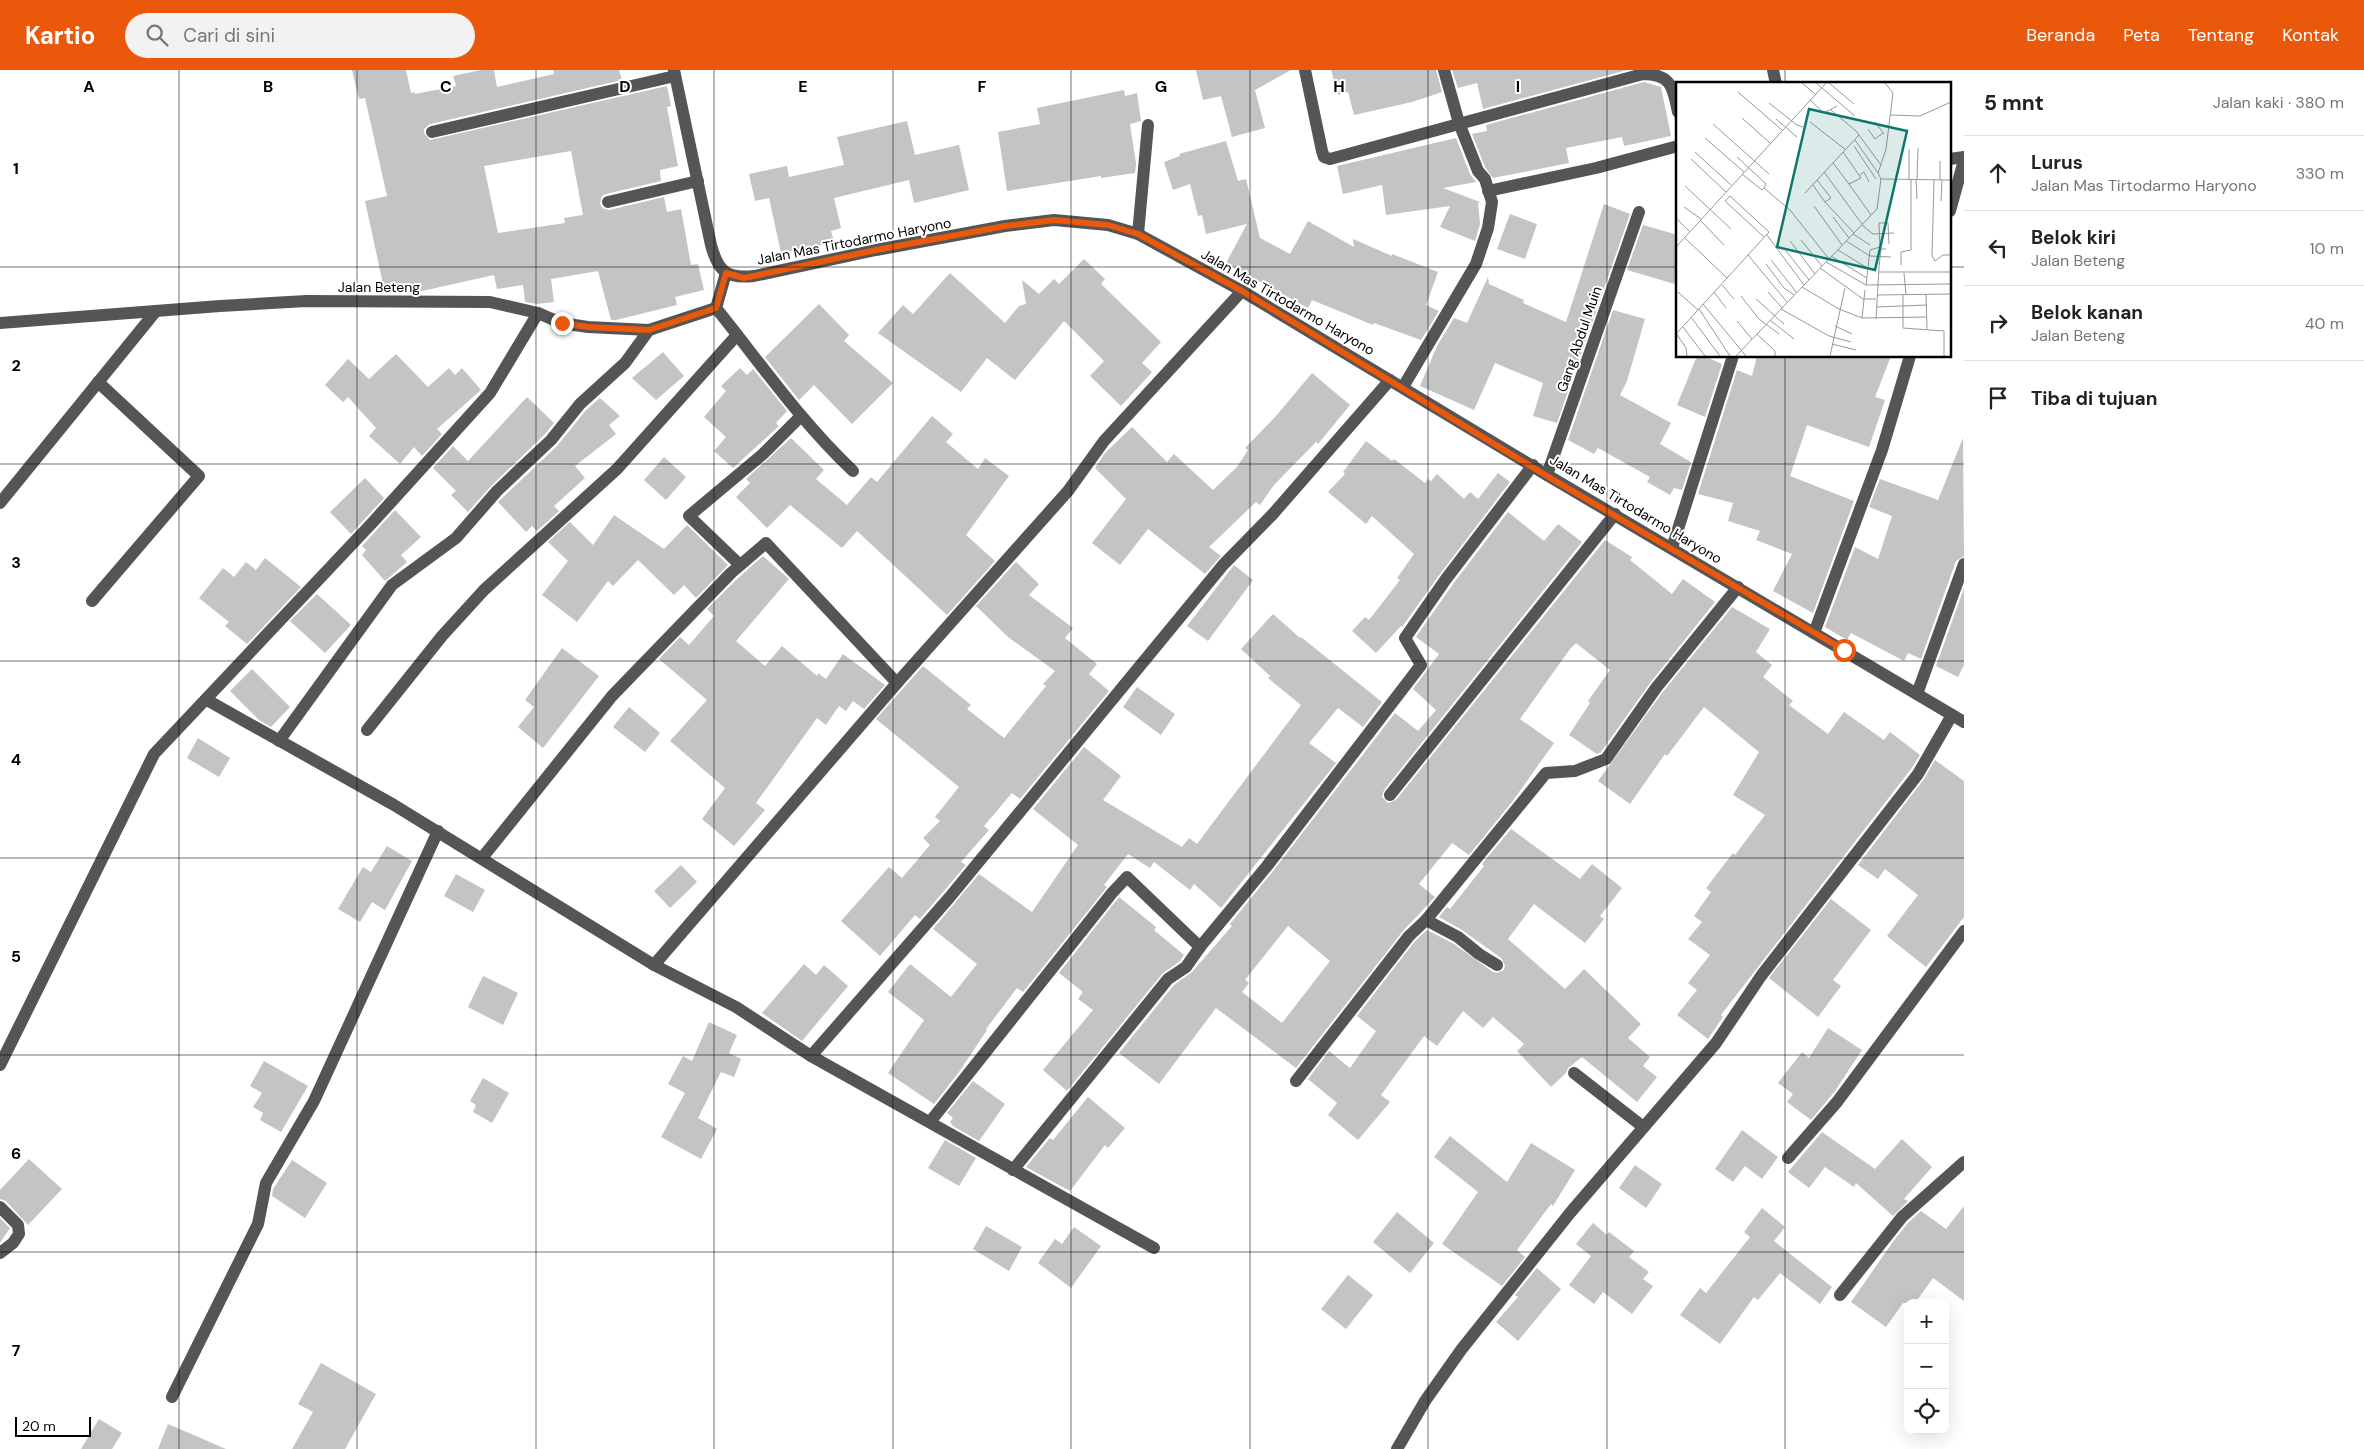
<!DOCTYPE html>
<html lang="id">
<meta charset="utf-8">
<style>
body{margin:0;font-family:"DM Sans",sans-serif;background:#f2f2f2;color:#222}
.controls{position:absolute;right:15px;bottom:15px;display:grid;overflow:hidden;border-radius:10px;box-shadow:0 5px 20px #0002}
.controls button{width:45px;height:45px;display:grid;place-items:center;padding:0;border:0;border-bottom:1px solid #e0e0e0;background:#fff;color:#222;font:25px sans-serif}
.scale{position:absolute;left:15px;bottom:12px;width:76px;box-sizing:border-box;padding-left:5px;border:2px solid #000;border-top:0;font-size:14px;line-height:18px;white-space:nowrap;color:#000;-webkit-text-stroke:4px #fff;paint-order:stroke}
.stop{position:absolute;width:15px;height:15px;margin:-11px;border:4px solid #ea580c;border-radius:50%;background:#fff}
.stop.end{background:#ea580c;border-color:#fff;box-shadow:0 1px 5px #0008}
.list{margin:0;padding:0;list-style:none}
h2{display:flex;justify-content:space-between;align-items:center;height:65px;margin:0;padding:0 20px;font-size:21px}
h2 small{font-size:16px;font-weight:400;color:#767676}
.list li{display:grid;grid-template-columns:32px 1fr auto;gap:15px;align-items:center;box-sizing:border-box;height:75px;padding:0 20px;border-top:1px solid #e0e0e0}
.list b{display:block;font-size:19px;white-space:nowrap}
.list p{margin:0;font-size:16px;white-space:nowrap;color:#767676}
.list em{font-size:16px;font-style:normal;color:#767676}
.icon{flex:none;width:28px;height:28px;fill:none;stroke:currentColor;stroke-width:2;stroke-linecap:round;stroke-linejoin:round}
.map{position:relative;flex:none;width:1964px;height:1379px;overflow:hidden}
header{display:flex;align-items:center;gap:30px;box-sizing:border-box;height:70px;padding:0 25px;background:#ea580c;color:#fff}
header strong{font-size:24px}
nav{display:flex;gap:28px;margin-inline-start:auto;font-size:18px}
.search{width:350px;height:45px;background:#f2f2f2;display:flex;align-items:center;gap:12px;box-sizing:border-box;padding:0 18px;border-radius:28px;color:#767676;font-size:19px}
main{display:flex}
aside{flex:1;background:#fff}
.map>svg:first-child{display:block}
.building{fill:#c4c4c4;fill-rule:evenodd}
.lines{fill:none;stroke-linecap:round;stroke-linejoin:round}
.minor{stroke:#555;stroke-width:12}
.route{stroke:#ea580c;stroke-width:6}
.grid{fill:none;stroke:#000;stroke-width:1;stroke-opacity:0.55}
.labels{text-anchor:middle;stroke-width:4;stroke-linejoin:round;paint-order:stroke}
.street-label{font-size:14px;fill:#000;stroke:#fff}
.inset-road{fill:none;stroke:#999;stroke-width:1}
.view{fill:#0f766e;fill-opacity:0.15;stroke:#0f766e;stroke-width:2.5}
.inset-edge{fill:none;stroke:#000;stroke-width:2.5}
.grid-label{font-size:16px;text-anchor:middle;font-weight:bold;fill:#000;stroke:#fff;stroke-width:4;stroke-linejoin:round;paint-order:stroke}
</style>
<header>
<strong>Kartio</strong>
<div class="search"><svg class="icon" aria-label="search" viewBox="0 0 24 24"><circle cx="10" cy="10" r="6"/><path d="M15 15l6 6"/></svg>Cari di sini</div>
<nav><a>Beranda</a><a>Peta</a><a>Tentang</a><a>Kontak</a></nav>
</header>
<main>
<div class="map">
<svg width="1964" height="1379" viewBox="0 0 1964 1379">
<rect width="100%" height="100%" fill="#fff"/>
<!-- building -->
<g class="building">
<path d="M352 0H406L411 23 415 22V24L456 16 453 6 481 0H494L497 17 554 4 553 0H619L622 10 430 54 424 59V63L430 70 667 16 671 36 667 37 678 96 660 100 661 111 606 124 602 126 600 133 602 138 609 140 664 127 667 142 681 139 691 195 698 194 704 220 675 227 677 235 616 250H611L598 201 551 209 554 232 537 234 525 232 523 215 497 219 494 205 413 223H385L365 131 387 126 365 28 359 29ZM571 81 583 145 564 148 565 153 498 163 484 96Z"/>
<polygon points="1196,0 1291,0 1255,20 1265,58 1232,67 1221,26 1203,30"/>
<polygon points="1331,0 1436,0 1442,22 1412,32 1354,45 1348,22 1338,25"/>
<polygon points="1452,0 1627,0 1483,39 1477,13 1458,18"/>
<polygon points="1644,12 1661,17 1671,66 1624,76 1622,67 1566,78 1569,93 1493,108 1485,97 1472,64 1487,61 1486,55"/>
<polygon points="1124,20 1125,26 1137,23 1141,51 1130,54 1136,93 1135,103 1101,108 1101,106 1007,121 998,62 1040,54 1037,38"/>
<polygon points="907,51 915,85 959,75 969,120 914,133 909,110 834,128 841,158 831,161 834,172 781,183 769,128 755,131 749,104 787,96 789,107 844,95 837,67"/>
<polygon points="1456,68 1470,104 1476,112 1443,118 1480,132 1478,133 1480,154 1475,171 1440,157 1450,136 1386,145 1382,115 1343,124 1337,96"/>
<polygon points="1226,71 1238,111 1246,109 1260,168 1290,184 1308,151 1354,177 1353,169 1392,186 1392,184 1438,202 1426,235 1439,241 1421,270 1374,253 1373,255 1312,230 1308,238 1226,193 1247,154 1206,164 1202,145 1198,146 1190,114 1173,120 1164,92 1180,86 1179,84"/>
<polygon points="1604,134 1630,144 1557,353 1533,346 1543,313 1495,293 1474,340 1420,316 1437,276 1454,248 1467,253 1488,207 1489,214 1524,230 1523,233 1566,252"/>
<polygon points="1510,144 1537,154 1525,189 1497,179"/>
<polygon points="1643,155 1678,165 1678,215 1627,200"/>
<polygon points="1084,189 1105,209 1101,214 1161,272 1142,293 1152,302 1121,336 1090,306 1104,291 1064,251 1015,310 987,288 961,322 878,263 903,235 913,244 950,203 1005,253 1019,236 1026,234 1022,210 1039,224 1054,209 1059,214"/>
<polygon points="819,234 849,265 844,271 893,313 852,354 814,315 799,330 765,287"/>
<polygon points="1613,240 1645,249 1627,311 1620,325 1671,353 1660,374 1691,392 1682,420 1674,418 1670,425 1647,412 1650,407 1598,378 1594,384 1568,370"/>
<polygon points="663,282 684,306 656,330 632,308"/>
<polygon points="396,284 428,317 449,298 455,305 462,298 481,320 437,359 442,364 422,386 414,377 400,394 369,366 376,358 348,327 343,332 325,315 348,289 369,309"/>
<polygon points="1697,286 1704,286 1722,294 1705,347 1677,335"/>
<polygon points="1757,286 1891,286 1875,327 1885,330 1869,377 1807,355 1790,406 1854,431 1813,543 1773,521 1792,484 1756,470 1760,461 1728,451 1733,433 1698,424 1737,300 1752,306"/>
<polygon points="740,298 747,305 753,299 787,341 776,353 779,356 733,398 714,381 726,367 704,347 726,321 721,316"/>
<polygon points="1312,303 1350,335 1318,374 1316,372 1274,415 1260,435 1256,432 1209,477 1221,486 1205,504 1148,459 1120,495 1092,473 1126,429 1095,398 1105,383 1132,357 1167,392 1174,384 1213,420 1237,397 1248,380 1245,378 1276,346"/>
<polygon points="527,327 554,353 545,364 491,416 468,442 451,425 456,421 433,398 453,376 468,391"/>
<polygon points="600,328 620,346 609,355 616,364 575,396 585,408 554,436 559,441 537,461 532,456 526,462 498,432 557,376 586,340"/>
<polygon points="932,346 953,364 946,372 978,399 985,388 1009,406 966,465 995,491 947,545 857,461 842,478 790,435 767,458 736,427 750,413 746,409 791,368 824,400 816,409 847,435 871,407 877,412"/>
<polygon points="1963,368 1964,486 1956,491 1921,589 1908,583 1904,591 1851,563 1847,570 1825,557 1855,477 1878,489 1892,446 1869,437 1880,409 1938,430"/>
<polygon points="1366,371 1392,391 1394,389 1425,413 1428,409 1431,411 1437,404 1464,429 1470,422 1478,429 1498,403 1510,412 1440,504 1402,557 1401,556 1376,583 1352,561 1365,547 1369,550 1400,510 1397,508 1414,484 1372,446 1366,454 1328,422 1345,404 1343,402"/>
<polygon points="664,387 686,407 666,430 644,410"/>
<polygon points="365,408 384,428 351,464 330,442"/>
<polygon points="395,440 421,467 401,485 407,492 385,511 362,485 366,480 362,476"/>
<path d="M1508 442 1544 471 1558 454 1582 472 1384 720 1382 727 1388 733 1396 730 1605 470 1632 487 1630 490 1672 524 1683 509 1715 532 1650 613 1601 682 1597 684 1569 665 1590 633 1588 631 1610 600 1576 573 1570 579 1520 649 1554 673 1512 732 1469 785 1452 773 1419 814 1435 827 1403 861 1296 998 1216 938 1159 1014 1119 983 1174 915 1192 902 1232 856 1230 854 1273 801 1395 643 1418 661 1436 640 1413 619 1439 584 1416 567 1453 514ZM1288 856 1330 891 1282 953 1242 922 1249 913 1245 910Z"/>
<polygon points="614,445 664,479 687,455 728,495 696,528 684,515 674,525 638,490 613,516 608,511 577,552 542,525 568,491 548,472 570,452 593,475"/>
<polygon points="763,486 789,509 736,571 765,596 782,576 817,606 818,603 826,609 843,584 885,615 864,639 853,631 846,641 839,636 826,655 817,648 756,733 765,740 734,776 702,749 725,718 670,671 707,630 659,589 680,567 689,575 714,546 707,539 737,509"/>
<polygon points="265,488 301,517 247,574 225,556 229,552 199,528 223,498 234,507 246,492 256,500"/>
<polygon points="1016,492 1039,514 1029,525 1073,558 1065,568 1097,594 1089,604 1109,621 1020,729 1012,723 984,756 989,760 961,792 966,795 920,849 915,845 880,886 841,851 889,797 902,808 930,775 923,768 940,751 935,747 959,717 876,649 923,596 971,635 967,639 1004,668 1046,616 1043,614 1055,601 1008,567 976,536"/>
<polygon points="1234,495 1253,510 1208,571 1187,556"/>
<polygon points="1964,518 1964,595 1958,607 1936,596"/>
<polygon points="317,524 351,555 325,583 290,551"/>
<polygon points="1732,537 1770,559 1756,582 1772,595 1763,607 1793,631 1789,635 1828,664 1844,642 1884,670 1890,662 1920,685 1911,699 1721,945 1723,947 1708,969 1677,945 1697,920 1688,913 1710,885 1688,869 1702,852 1694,846 1711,822 1706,818 1733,783 1735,785 1765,745 1733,725 1759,682 1704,637 1667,686 1665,684 1630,734 1598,711 1662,623"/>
<polygon points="1273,544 1300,568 1301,567 1382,632 1363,657 1338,638 1309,673 1336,693 1221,838 1194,814 1190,820 1154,792 1150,798 1128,784 1104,815 1107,817 1023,922 1017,918 986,959 987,960 959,1002 934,1034 888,1003 924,950 888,922 910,894 951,927 977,894 933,859 979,804 1032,842 1078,775 1033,739 1084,677 1121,706 1103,730 1182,777 1189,768 1197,774 1301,635 1268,608 1270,606 1241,579"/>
<polygon points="562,578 599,606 543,678 518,657 534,637 525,630"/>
<polygon points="252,599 290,637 271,657 259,650 230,621"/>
<polygon points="1137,617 1175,644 1161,665 1123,637"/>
<polygon points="629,637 660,663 645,682 613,657"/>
<polygon points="198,668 230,688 219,707 187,688"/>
<polygon points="1935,690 1964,711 1964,847 1926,897 1887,866 1918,825 1885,799 1878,809 1858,795 1924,709"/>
<polygon points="1511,759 1580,809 1592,794 1622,818 1600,846 1604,849 1585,873 1534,834 1508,869 1565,919 1584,899 1641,954 1628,968 1650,987 1643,996 1657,1007 1637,1032 1582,987 1568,998 1566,1003 1551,1017 1517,981 1524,974 1493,947 1483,958 1463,941 1437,976 1424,966 1381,1025 1390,1032 1358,1070 1328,1045 1337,1033 1308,1009 1329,981 1350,998 1376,961 1357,946 1415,871 1427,860 1454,874 1493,902 1497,903 1504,900 1505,895 1501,888 1462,860 1439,847 1447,837 1450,839 1484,796 1482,794"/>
<polygon points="387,776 412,791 385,840 372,832 360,852 338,839 363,797 371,802"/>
<polygon points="681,795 697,812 670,838 654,821"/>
<polygon points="456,804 485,820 473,842 444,826"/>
<polygon points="1119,827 1156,857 1154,860 1184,885 1180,891 1162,904 1067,1021 1043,1000 1093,940 1078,929 1083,922 1059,903"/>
<polygon points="1831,829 1871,860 1833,910 1841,916 1818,947 1769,908"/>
<polygon points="804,894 816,905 824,895 848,916 802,971 762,943"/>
<polygon points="483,906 518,923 503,955 468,937"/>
<polygon points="709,952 737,965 729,983 741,989 734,1007 721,1002 698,1048 717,1059 701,1089 661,1067 685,1023 668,1014 683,986 692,991"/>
<polygon points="1828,958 1862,980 1835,1021 1811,1050 1787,1032 1793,1024 1778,1013 1802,982 1809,988"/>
<polygon points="264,991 308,1016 281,1062 260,1050 263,1043 253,1037 262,1023 250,1016"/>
<polygon points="483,1008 509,1023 492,1053 473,1042 476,1035 470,1031"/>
<polygon points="973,1011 1005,1034 979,1071 953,1056 950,1052 953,1048 947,1043"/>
<polygon points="1088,1027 1125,1058 1108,1078 1105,1075 1070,1121 1026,1097 1050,1068 1053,1070"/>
<polygon points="1742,1060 1778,1087 1762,1109 1745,1096 1733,1112 1715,1099"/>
<polygon points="1822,1062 1875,1099 1902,1069 1932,1097 1904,1129 1908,1131 1893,1146 1856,1113 1854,1117 1825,1097 1809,1118 1788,1102"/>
<polygon points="1450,1066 1507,1112 1531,1073 1575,1100 1553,1136 1551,1134 1517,1180 1525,1187 1502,1216 1442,1174 1478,1122 1434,1087"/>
<polygon points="945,1070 976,1088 959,1116 928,1098"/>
<polygon points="29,1089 62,1119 28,1155 6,1131 0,1129 0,1120"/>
<polygon points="292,1090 327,1113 305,1148 272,1126 273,1119"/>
<polygon points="1635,1095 1662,1114 1646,1138 1619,1118"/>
<polygon points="1964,1136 1964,1231 1933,1208 1915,1233 1903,1233 1886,1257 1851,1232 1895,1169 1908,1153 1921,1141 1946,1159"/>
<polygon points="1762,1138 1785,1157 1774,1171 1832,1217 1820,1234 1780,1203 1758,1230 1754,1227 1720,1274 1680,1245 1700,1218 1706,1223 1750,1167 1744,1162"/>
<polygon points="1397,1142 1434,1173 1410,1203 1373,1172"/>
<polygon points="0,1148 10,1158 0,1173"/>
<polygon points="1593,1153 1607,1165 1609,1162 1634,1181 1629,1187 1649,1202 1643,1209 1653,1216 1632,1244 1603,1222 1594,1234 1569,1215 1591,1186 1576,1174"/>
<polygon points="986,1156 1022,1177 1009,1201 973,1179"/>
<polygon points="1074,1157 1101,1176 1071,1218 1038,1193 1055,1169 1062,1174"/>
<polygon points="1537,1198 1561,1219 1518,1271 1496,1252 1518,1227 1515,1225"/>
<polygon points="1348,1205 1373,1225 1346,1259 1321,1239"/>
<polygon points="321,1293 376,1324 345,1379 292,1379 313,1342 298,1334"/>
<polygon points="99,1349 122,1363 112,1379 81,1379"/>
<polygon points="168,1354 226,1379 158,1379"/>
</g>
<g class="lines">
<!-- minor -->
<g class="minor">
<path d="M674 0 711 175C718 201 726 209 754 206L876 180 1005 156 1054 150 1108 155 1138 164 1242 221 1547 405 1964 652"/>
<path d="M1305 0 1322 81 1324 87 1330 89 1643 4C1671 4 1673 17 1678 42"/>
<polyline points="1773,0 1776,14"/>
<polyline points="432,62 675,6"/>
<polyline points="1950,89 1964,87"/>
<polyline points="1488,121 1596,98 1678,76"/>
<polyline points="608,132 698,111"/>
<polyline points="1950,141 1964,90"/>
<polyline points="1138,164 1148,55"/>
<path d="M716 238C761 294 801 352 853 401"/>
<polyline points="0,253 220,236 306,231 490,232 538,243 561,253 588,257 649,260 716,238 726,203"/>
<polyline points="1403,317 1476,194 1488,158 1492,132 1485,109 1478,101 1459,53 1444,0"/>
<polyline points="1547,405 1639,142"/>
<polyline points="0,433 156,241"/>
<polyline points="1672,478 1733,286"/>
<polyline points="740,495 689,446 763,384 800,347"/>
<polyline points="92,531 199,406 98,312"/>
<polyline points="1814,563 1882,380 1910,286"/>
<polyline points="1917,624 1964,494"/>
<polyline points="207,630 394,735 654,895 736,937 811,986 1154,1178"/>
<polyline points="367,660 442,566 484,520 617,399 737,265"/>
<polyline points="279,671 392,515 456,468 497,421 551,370 580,334 625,293 649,260"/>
<polyline points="1390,725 1615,444"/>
<polyline points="482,788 612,626 731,503 766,473 897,613 1068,421 1104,371 1242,221"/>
<polyline points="1426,850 1458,867 1479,884 1497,895"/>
<polyline points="654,895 897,613"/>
<polyline points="811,986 949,828 1223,495 1272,445 1390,310"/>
<polyline points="0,995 154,684 373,452 490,323 538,243"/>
<polyline points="1574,1003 1642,1056"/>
<polyline points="1296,1011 1409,866 1426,850 1546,703 1575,701 1606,689 1656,618 1738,517"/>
<polyline points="930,1052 1112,823 1127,807 1200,877 1267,796 1421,595 1405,568 1446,509 1533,395"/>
<polyline points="1788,1088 1837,1032 1964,861"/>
<polyline points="1013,1100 1168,909 1186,897 1200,877"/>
<polyline points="0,1137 18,1155 19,1164 13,1173 0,1183"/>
<polyline points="1840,1225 1902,1147 1964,1092"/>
<polyline points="172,1327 258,1154 266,1113 314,1031 438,761"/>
<polyline points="1397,1379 1425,1331 1461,1280 1570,1143 1716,973 1761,906 1918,704 1952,645"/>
</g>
</g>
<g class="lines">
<!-- route -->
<polyline class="route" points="562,253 588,257 649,260 716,238 726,203 744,208 754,206 876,180 1005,156 1054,150 1108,155 1138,164 1242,221 1547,406 1844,580"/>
</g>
<!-- grid -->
<path class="grid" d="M179 0V1379M357 0V1379M536 0V1379M714 0V1379M893 0V1379M1071 0V1379M1250 0V1379M1428 0V1379M1607 0V1379M1785 0V14M0 197H1678M1950 197H1964M1785 286V1379M0 394H1964M0 591H1964M0 788H1964M0 985H1964M0 1182H1964"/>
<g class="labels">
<!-- street labels -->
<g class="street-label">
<text transform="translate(854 171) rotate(-11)" y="5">Jalan Mas Tirtodarmo Haryono</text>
<text x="379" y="222">Jalan Beteng</text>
<text transform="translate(1288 232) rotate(30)" y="5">Jalan Mas Tirtodarmo Haryono</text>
<text transform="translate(1579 269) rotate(-71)" y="5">Gang Abdul Muin</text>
<text transform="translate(1636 439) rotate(31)" y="5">Jalan Mas Tirtodarmo Haryono</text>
</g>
</g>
<!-- overview -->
<g transform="translate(1676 12)">
<rect width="275" height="275" fill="#fff"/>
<path class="inset-road" d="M126 1 139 12M140 1 179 34M153 1 178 22M62 10 106 48M134 18 148 31 161 24M93 21 121 43 127 45M155 28 180 49 205 83M215 33 244 34 275 20M66 36 94 61M100 37 121 55M134 40 170 68M199 40 208 52M37 42 93 92M192 47 199 57 207 51M29 56 68 90M179 58 202 91M178 64 200 97M19 70 55 103M167 70 185 96 173 102 195 133M61 75 90 102 88 106 114 128 153 177M15 77 50 110M157 81 173 102M148 90 186 142M66 92 86 108 88 106M184 93 188 90 193 100M205 97 202 91 210 67 217 11 209 1M205 97 275 98M233 97V67M240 97 241 117M241 97 242 66M141 98 155 116 149 120 178 151M258 98 256 174 259 179 267 173H275M264 98V79M137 103 149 120M9 104 55 147M129 111 183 53M265 119 266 98M138 124 166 163M8 125 25 137M157 135 173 156M0 136 14 150M24 138 48 163M186 143 197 152 218 151M177 152 194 163M91 153 128 203M9 156 51 196M125 158 146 184M114 159 139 192M170 159 194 174 215 175M213 162 212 141H203L204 165 194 168 190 203 275 202M0 165 150 1M162 168 193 187M110 169 133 198M72 173 111 220M155 174 191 196M95 178 121 211M150 180 190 203M90 182 108 206 118 213M225 183V170L235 168V97M144 186 187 217H200M202 190H275M228 191 230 213M46 203 58 217M126 205 163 227 186 236 250 235M2 210 22 228M38 210 50 226M92 210 106 226M201 213 275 212M227 213V246L268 249V274M250 213 251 247M65 214 83 237 103 252M80 217 108 242M27 222 70 274M200 225 251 223M23 227 54 274M105 227 153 254 175 260M15 235 44 274M186 236 189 208M200 237 203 185 205 167H210M94 238 118 257M61 239 76 257M159 244 176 252M7 245 29 274M0 251 10 266 11 274M0 252 93 150 54 114 49 119 88 155M81 252 99 269V274M156 262 180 268M60 274 201 127 205 97M154 274 169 206"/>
<path class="view" d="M133 27 231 49 199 188 101 165Z"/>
<rect width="275" height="275" class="inset-edge"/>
</g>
<g class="grid-label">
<text x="89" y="22">A</text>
<text x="268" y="22">B</text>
<text x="446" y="22">C</text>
<text x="625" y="22">D</text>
<text x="803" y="22">E</text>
<text x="982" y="22">F</text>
<text x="1161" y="22">G</text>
<text x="1339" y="22">H</text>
<text x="1518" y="22">I</text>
<text x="16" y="104">1</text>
<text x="16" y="301">2</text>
<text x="16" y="498">3</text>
<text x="16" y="695">4</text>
<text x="16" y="892">5</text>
<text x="16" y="1089">6</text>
<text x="16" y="1286">7</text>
</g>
</svg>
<div class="controls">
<button>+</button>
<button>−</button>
<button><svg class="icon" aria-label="locate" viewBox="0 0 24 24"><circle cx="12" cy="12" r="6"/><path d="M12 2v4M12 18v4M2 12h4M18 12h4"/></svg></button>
</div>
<div class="scale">20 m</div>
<div class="stop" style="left:1844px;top:580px"></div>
<div class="stop end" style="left:562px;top:253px"></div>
</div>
<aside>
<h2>5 mnt<small>Jalan kaki · 380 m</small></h2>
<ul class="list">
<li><svg class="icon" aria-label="ahead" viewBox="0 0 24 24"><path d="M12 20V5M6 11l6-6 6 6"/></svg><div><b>Lurus</b><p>Jalan Mas Tirtodarmo Haryono</p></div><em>330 m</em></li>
<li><svg class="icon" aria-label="left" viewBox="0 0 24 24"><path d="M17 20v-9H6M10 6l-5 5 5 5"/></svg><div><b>Belok kiri</b><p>Jalan Beteng</p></div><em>10 m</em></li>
<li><svg class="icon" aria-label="right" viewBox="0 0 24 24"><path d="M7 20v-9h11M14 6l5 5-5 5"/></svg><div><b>Belok kanan</b><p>Jalan Beteng</p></div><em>40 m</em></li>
<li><svg class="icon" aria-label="arrive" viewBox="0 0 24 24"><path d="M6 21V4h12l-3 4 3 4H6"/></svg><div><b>Tiba di tujuan</b></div></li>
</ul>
</aside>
</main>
